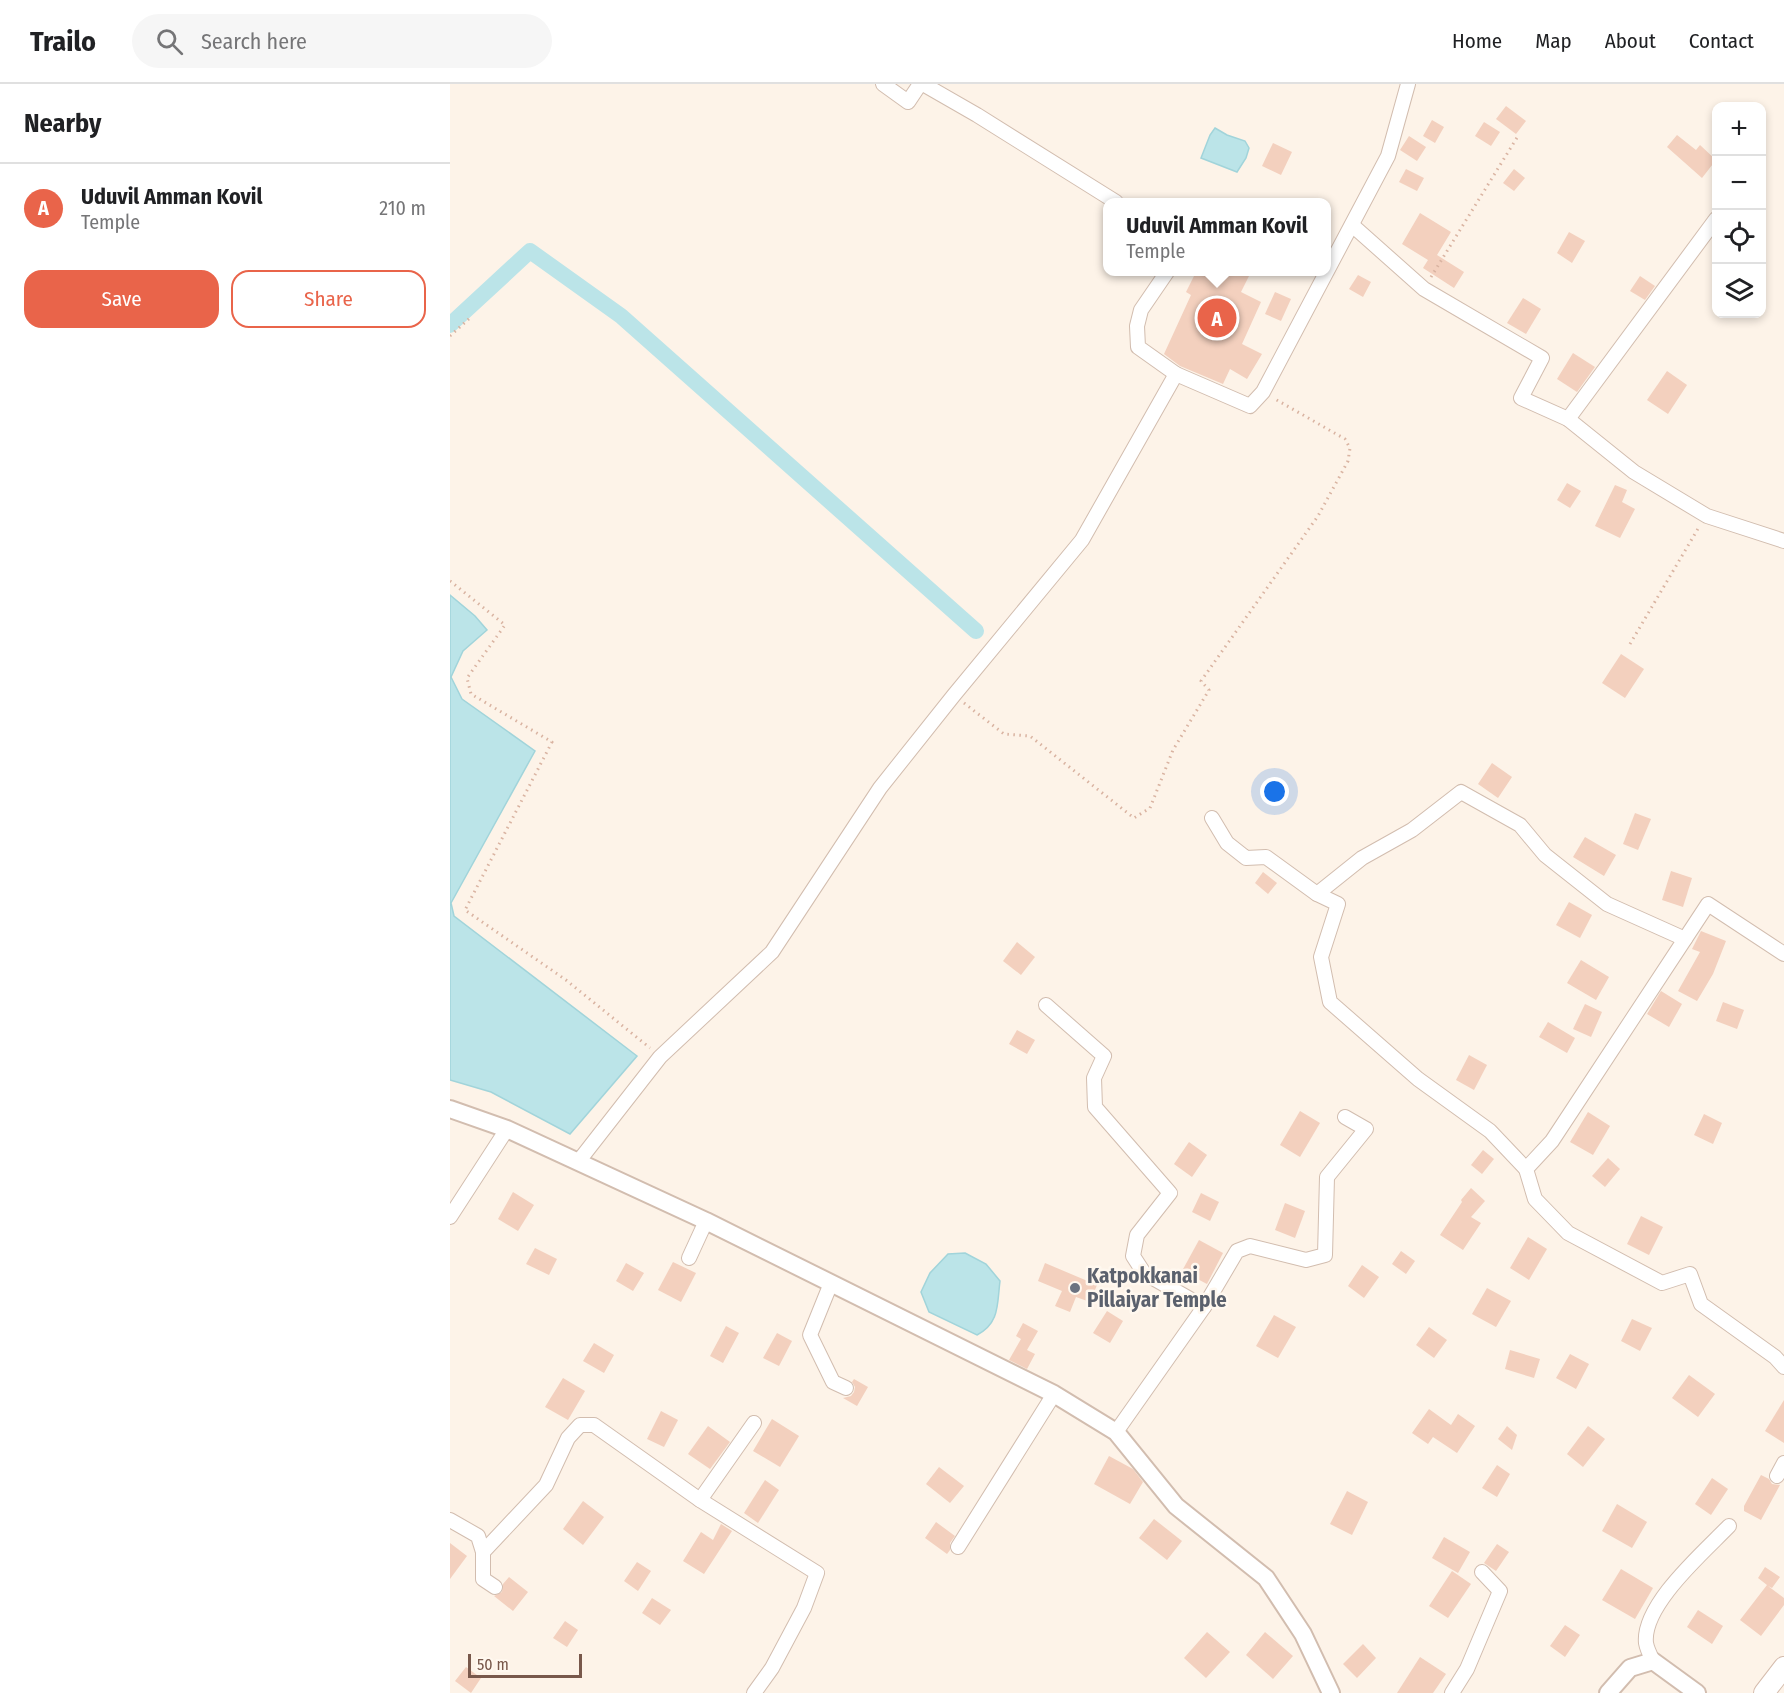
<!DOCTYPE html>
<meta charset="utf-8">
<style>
body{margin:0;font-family:"Fira Sans Condensed",sans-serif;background:#f6f6f6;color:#202124}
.controls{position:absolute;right:18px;top:18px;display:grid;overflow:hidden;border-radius:12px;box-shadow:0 3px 9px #0003}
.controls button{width:54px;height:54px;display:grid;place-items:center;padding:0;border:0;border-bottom:2px solid #e0e0e0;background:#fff;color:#202124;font:30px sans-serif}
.scale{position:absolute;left:18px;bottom:15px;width:114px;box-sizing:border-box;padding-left:6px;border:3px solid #78584b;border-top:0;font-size:16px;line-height:21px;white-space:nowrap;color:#78584b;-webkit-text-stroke:4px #fff8ef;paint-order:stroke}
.you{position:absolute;left:825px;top:708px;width:21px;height:21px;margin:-15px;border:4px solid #fff;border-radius:50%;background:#1a73e8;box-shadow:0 0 0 9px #1a73e833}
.badge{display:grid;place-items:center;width:39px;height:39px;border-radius:50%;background:#e9644a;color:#fff;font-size:20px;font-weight:700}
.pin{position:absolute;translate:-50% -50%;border:3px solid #fff;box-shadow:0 2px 6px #0006}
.popup{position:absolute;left:653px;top:114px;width:228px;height:78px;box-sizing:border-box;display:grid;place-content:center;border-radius:12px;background:#fff;filter:drop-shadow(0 2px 4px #0005);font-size:20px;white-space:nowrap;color:#757577}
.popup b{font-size:22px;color:#202124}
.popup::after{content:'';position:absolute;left:50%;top:100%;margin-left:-12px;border:12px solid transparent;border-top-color:#fff}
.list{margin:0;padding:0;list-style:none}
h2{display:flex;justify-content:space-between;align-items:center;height:78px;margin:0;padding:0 24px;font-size:26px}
h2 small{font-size:20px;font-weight:400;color:#757577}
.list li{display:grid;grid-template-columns:39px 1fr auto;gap:18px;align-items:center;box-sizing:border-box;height:90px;padding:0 24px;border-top:2px solid #e0e0e0}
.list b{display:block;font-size:22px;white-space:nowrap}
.list p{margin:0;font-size:20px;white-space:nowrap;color:#757577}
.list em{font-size:20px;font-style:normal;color:#757577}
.actions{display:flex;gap:12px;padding:18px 24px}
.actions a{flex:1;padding:14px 0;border:2px solid #e9644a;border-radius:18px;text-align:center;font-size:21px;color:#e9644a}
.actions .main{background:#e9644a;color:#fff}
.icon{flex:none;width:33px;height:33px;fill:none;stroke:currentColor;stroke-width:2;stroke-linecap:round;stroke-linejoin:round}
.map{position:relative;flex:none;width:1334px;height:1609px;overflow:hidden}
header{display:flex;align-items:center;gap:36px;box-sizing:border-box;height:84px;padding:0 30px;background:#fff;border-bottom:2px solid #e0e0e0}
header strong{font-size:28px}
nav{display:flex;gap:33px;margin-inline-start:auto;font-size:21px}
.search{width:420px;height:54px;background:#f6f6f6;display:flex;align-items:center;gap:15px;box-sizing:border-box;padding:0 21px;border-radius:33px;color:#757577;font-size:22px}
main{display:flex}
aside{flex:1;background:#fff}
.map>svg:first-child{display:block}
.water{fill:#bbe4e8;stroke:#a1d4da;stroke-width:1.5}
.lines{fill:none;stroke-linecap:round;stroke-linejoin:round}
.canal{stroke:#bbe4e8;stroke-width:16}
.building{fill:#f3d0be}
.minor-casing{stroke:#d2bdaf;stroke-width:16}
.tertiary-casing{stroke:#d2bdaf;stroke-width:20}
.secondary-casing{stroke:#d5bcad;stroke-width:22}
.path{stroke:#d9b3a1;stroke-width:3;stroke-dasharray:1.5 4.5;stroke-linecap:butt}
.minor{stroke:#fff;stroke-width:14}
.tertiary{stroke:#fff;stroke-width:16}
.secondary{stroke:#fff;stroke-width:20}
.worship-dot{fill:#6b7280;stroke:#fff8ef;stroke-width:2}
.labels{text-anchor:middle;stroke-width:5;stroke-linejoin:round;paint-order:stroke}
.worship-label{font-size:21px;font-weight:bold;fill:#5b616d;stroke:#fff8ef;text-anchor:start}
</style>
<header>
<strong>Trailo</strong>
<div class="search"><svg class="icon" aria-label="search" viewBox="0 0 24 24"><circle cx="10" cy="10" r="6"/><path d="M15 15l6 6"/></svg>Search here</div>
<nav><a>Home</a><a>Map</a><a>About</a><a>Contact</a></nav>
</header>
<main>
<aside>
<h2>Nearby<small></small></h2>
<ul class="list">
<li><span class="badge">A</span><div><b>Uduvil Amman Kovil</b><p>Temple</p></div><em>210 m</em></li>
</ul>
<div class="actions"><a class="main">Save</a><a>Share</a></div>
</aside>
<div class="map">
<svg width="1334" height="1609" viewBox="0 0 1334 1609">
<rect width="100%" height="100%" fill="#fdf3e8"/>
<!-- water -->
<g class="water">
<polygon points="765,44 777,51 795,57 799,64 796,74 787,88 751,74 760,51"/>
<polygon points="0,511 25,532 37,546 13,567 1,593 12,615 85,667 1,819 4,832 187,972 120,1050 41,1008 0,996"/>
<path d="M515 1169 536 1180 550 1197C547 1220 550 1239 527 1251L479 1228 471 1208 480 1189 498 1170Z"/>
</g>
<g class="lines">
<!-- canal -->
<polyline class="canal" points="0,241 80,167 171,232 526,547"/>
</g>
<!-- building -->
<g class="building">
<polygon points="1056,22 1076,37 1066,50 1046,35"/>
<polygon points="982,36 994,43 985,59 973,52"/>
<polygon points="1034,38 1050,48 1041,62 1025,52"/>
<polygon points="1227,51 1246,66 1250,61 1266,76 1252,94 1217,63"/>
<polygon points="959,52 976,63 967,77 950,66"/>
<polygon points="823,59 842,68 831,91 812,82"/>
<polygon points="956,85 974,94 967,107 949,98"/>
<polygon points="1064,85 1075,94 1064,107 1053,99"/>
<polygon points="970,129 1001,148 987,171 1014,188 1004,204 973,184 978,176 952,160"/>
<polygon points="1119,148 1135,157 1122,179 1107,169"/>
<polygon points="746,188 801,188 791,208 811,218 792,260 812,270 797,295 780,285 773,300 730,282 714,270 741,211 736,208"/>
<polygon points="908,191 921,198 913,213 899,205"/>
<polygon points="1190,192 1205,202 1195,216 1180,207"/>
<polygon points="825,208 841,215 831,237 815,230"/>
<polygon points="1073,214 1091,225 1076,250 1057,239"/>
<polygon points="1123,269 1145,283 1127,308 1107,295"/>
<polygon points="1217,287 1237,301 1218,330 1197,316"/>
<polygon points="1117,399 1131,407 1120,424 1107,416"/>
<polygon points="1165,401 1177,406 1172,418 1185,425 1170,454 1145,442"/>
<polygon points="1171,570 1194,585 1175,614 1152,599"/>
<polygon points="1042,679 1062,693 1048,714 1028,700"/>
<polygon points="1185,729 1201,735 1188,766 1173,760"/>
<polygon points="1135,753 1166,771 1154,792 1123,773"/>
<polygon points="1221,787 1242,794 1233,823 1212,816"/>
<polygon points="813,788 827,799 818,810 805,799"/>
<polygon points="1119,818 1142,831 1130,854 1106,841"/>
<polygon points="1251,847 1276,857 1263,890 1247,917 1228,907 1250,868 1242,865"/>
<polygon points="567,858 585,873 571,891 553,877"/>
<polygon points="1131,876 1159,893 1146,916 1117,899"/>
<polygon points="1211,907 1232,920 1219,943 1197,930"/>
<polygon points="1273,918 1294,926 1287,945 1266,937"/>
<polygon points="1135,920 1152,928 1141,953 1123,945"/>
<polygon points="1098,938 1125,954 1117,969 1089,953"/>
<polygon points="567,946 585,956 577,970 559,960"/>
<polygon points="1019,971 1037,981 1024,1006 1006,996"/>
<polygon points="850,1027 870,1039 850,1073 830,1061"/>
<polygon points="1138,1028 1160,1042 1143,1071 1120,1058"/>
<polygon points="1254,1030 1272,1039 1263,1060 1244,1051"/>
<polygon points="739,1058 757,1071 742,1093 724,1080"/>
<polygon points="1033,1066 1044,1075 1032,1090 1021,1081"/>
<polygon points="1158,1074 1170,1085 1155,1103 1142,1092"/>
<polygon points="1021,1104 1035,1117 1021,1133 1031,1139 1013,1166 990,1151 1012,1118 1011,1116"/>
<polygon points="63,1108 84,1121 68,1147 48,1135"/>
<polygon points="751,1109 769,1118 760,1137 742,1128"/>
<polygon points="835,1119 855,1127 845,1154 825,1146"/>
<polygon points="1191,1132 1213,1143 1199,1171 1177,1160"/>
<polygon points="1078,1153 1097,1165 1079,1196 1060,1184"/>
<polygon points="749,1156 773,1169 757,1200 732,1187"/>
<polygon points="85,1164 107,1175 99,1191 76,1180"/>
<polygon points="951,1167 965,1177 956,1190 942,1180"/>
<polygon points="223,1178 246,1189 231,1218 208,1206"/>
<polygon points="176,1179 194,1189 183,1207 166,1197"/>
<polygon points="595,1179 647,1201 640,1218 626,1213 620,1228 605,1222 612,1207 588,1197"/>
<polygon points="912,1181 929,1193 914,1214 898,1202"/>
<polygon points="1037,1204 1061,1217 1046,1243 1022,1230"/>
<polygon points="657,1227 673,1237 660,1259 643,1249"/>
<polygon points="824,1231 846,1243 828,1274 806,1262"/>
<polygon points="1182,1235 1202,1244 1190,1267 1171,1257"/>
<polygon points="573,1239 588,1247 577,1266 585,1270 577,1285 559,1276 571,1255 566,1252"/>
<polygon points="276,1242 289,1249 273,1279 260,1272"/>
<polygon points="979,1243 997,1256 984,1274 966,1261"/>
<polygon points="327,1249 342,1257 329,1282 313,1274"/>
<polygon points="144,1259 164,1271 154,1289 133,1277"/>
<polygon points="1060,1266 1090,1275 1084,1294 1055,1285"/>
<polygon points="1120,1270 1139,1280 1126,1305 1106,1294"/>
<polygon points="1239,1291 1265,1310 1248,1333 1222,1314"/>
<polygon points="113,1294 135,1307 118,1336 95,1323"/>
<polygon points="404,1295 418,1303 407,1322 393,1314 401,1312 404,1308 405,1303 402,1298"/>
<polygon points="1334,1316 1334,1359 1315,1347"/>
<polygon points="979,1325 1001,1341 1008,1330 1025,1342 1007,1369 983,1353 978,1360 962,1349"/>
<polygon points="211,1327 228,1336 214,1363 197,1355"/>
<polygon points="322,1335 349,1352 330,1383 303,1367"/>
<polygon points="258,1342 280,1358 260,1385 238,1370"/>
<polygon points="1057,1342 1067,1351 1062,1366 1048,1355"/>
<polygon points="1138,1342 1155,1355 1133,1383 1117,1370"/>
<polygon points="659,1372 683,1385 693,1398 680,1420 644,1400"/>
<polygon points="1047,1381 1060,1390 1047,1413 1032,1404"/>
<polygon points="489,1383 514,1402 500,1419 476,1400"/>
<polygon points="1311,1391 1319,1395 1322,1400 1330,1401 1311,1436 1294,1427 1294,1422"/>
<polygon points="1262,1394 1278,1405 1261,1431 1245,1420"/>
<polygon points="315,1396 329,1406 308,1439 294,1429"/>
<polygon points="897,1407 918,1418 902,1451 880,1440"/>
<polygon points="133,1417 154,1433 133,1461 113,1445"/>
<polygon points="1167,1420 1197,1438 1182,1464 1152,1447"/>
<polygon points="704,1435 732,1457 717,1476 689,1454"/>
<polygon points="486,1438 505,1452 500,1459 500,1466 497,1470 475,1454"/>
<polygon points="271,1440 282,1447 254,1490 233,1477 251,1448 263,1456"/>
<polygon points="994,1453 1020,1468 1008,1489 982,1474"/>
<polygon points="0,1459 17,1472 0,1495"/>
<polygon points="1047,1460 1059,1468 1046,1487 1034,1479"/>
<polygon points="187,1478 201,1487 188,1507 174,1497"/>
<polygon points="1315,1483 1330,1493 1322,1504 1318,1502 1334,1514 1334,1521 1311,1552 1290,1536 1317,1501 1308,1494"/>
<polygon points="1171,1485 1203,1504 1185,1535 1152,1516"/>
<polygon points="1002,1487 1021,1500 998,1534 979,1522"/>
<polygon points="59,1493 78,1508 63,1527 44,1512 52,1508 53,1500"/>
<polygon points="202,1514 221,1526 210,1541 192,1529"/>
<polygon points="1248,1526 1273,1542 1262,1560 1237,1543"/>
<polygon points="115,1537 128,1546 117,1563 103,1554"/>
<polygon points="1115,1541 1130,1551 1115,1573 1100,1562"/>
<polygon points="757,1548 780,1568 756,1594 734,1574"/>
<polygon points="815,1548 843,1572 823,1595 796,1571"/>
<polygon points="913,1560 926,1574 907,1594 893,1580"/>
<polygon points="970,1573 996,1590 983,1609 947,1609"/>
<polygon points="16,1583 31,1594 21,1609 5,1597"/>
</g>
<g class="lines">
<!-- minor casing -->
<g class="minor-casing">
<g id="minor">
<polyline points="433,0 458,18 470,0"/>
<polyline points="473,0 527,31 666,118"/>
<polyline points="902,141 974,205 1092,274 1071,314 1118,335 1184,388 1257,432 1334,457"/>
<polyline points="717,188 691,226 687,242 688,263 726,290"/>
<polyline points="1118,335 1266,135"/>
<polyline points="762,734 777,759 796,774 816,773 867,810 888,820 871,873 880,918 968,995 1040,1047 1076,1085"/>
<polyline points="867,810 912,774 962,746 1011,708 1070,741 1095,771 1157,820 1235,855"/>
<polyline points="1334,870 1258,820 1102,1057 1076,1085 1085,1115 1118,1149 1212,1199 1240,1190 1251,1220 1325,1273 1334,1283"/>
<polyline points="596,921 654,972 644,994 645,1023 720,1109 687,1151 683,1172 694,1189 754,1223 666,1348"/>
<polyline points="128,1078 210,973 322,868 430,704 504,611 632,456 726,290 800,322 813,308 938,72 958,0"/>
<polyline points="0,1133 57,1045"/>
<polyline points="239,1174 256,1137"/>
<polyline points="381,1199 360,1251 383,1298 396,1304"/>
<polyline points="754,1223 787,1167 800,1162 856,1176 875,1171 877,1093 916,1045 895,1033"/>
<polyline points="1327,1392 1334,1379"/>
<polyline points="250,1416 367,1489 354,1524 322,1584 304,1609"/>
<polyline points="0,1436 28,1452 33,1468"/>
<polyline points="508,1463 604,1310"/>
<polyline points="45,1503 33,1495 33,1468 96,1401 118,1354 130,1341 144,1341 250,1416 304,1339"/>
<path d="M1203 1577C1200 1571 1197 1565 1196 1559 1192 1521 1254 1468 1279 1442"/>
<polyline points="1002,1609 1017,1585 1050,1507 1032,1488"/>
</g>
</g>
<!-- tertiary casing -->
<g class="tertiary-casing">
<g id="tertiary">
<polyline points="0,1025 57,1045 256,1137 604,1310 666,1348 726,1422 816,1494 853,1550 881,1609"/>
<polyline points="1158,1609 1180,1584 1203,1577 1247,1609"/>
</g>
</g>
<!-- secondary casing -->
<g class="secondary-casing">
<polyline id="secondary" points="1314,1609 1334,1583"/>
</g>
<!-- path -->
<g class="path">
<polyline points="981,193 1068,52"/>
<polyline points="0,252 21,233"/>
<polyline points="0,497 55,541 17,594 21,610 102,658 15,826 116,896 200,964"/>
<polyline points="1180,560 1249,443"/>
<polyline points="514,619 554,650 580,652 684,734 700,724 723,666 759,606 751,597 868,432 898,377 900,364 895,355 825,315"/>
</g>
<!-- minor -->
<use href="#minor" class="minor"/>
<!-- tertiary -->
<use href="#tertiary" class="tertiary"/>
<!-- secondary -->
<use href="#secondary" class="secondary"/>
</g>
<!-- markers -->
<circle class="worship-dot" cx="625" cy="1204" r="6"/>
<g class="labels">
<!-- worship labels -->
<g class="worship-label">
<text x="637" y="1199">Katpokkanai<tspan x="637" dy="24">Pillaiyar Temple</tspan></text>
</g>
</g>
</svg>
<div class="controls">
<button>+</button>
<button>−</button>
<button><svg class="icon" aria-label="locate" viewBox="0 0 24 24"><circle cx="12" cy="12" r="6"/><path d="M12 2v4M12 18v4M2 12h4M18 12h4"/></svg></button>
<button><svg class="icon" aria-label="layers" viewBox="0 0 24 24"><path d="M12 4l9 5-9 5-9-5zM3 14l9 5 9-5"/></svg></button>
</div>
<div class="scale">50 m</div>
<div class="you"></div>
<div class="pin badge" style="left:767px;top:234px">A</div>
<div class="popup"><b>Uduvil Amman Kovil</b>Temple</div>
</div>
</main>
